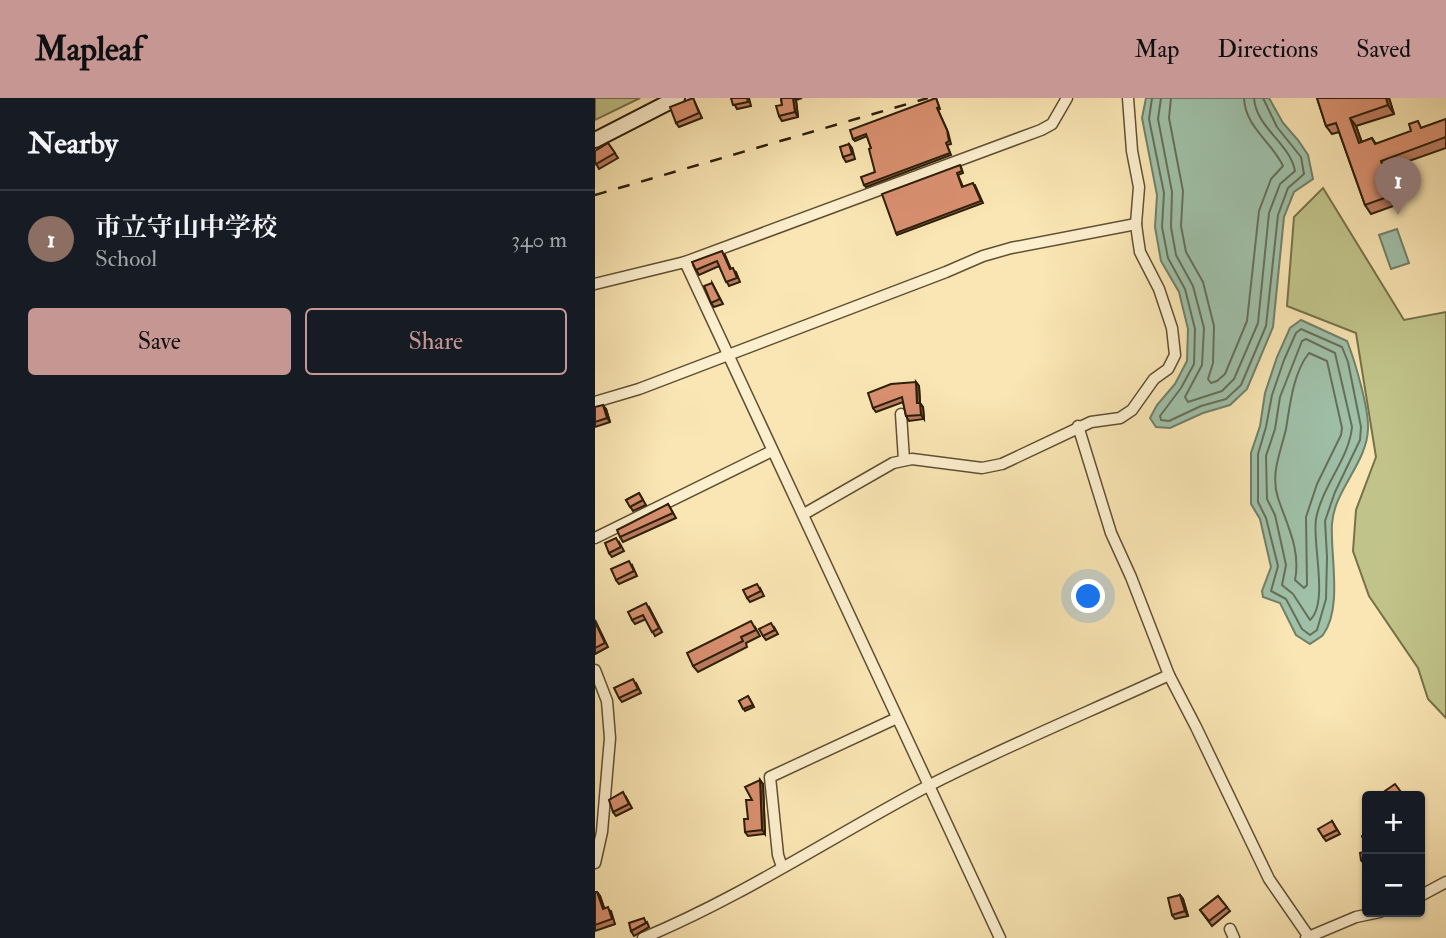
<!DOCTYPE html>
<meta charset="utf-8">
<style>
body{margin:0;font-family:"IM FELL Double Pica","Noto Serif JP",serif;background:#242831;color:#f1f3f6}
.controls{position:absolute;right:21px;bottom:21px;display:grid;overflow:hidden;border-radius:7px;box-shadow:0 2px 5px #0004}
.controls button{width:63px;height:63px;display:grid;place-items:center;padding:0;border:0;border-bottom:2px solid #363941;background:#171b24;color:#f1f3f6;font:35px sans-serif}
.you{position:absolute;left:494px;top:499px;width:24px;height:24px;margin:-18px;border:5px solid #fff;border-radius:50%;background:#1a73e8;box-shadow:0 0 0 10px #1a73e833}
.badge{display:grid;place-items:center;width:46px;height:46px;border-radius:50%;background:#c59692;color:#fff;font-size:23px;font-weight:700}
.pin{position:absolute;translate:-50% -58px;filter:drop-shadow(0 2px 4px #0008)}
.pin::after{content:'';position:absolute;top:37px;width:24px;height:21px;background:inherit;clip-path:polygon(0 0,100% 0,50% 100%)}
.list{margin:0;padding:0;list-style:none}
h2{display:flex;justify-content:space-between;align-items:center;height:91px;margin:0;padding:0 28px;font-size:30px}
h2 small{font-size:23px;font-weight:400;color:#9ea1a6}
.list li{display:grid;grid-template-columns:46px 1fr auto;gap:21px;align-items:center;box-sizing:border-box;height:98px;padding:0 28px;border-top:2px solid #363941}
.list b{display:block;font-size:26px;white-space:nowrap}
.list p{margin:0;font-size:23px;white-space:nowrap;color:#9ea1a6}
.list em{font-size:23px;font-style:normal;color:#9ea1a6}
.actions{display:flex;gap:14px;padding:21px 28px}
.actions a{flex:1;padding:16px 0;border:2px solid #c59692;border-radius:7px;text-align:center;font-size:24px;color:#c59692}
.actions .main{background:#c59692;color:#111}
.map{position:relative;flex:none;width:851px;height:840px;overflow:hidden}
header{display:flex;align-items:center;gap:42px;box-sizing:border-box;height:98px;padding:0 35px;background:#c59692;color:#111}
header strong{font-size:33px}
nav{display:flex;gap:38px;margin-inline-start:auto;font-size:24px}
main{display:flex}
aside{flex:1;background:#171b24}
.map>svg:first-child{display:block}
.green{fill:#c1c48a;stroke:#767149;stroke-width:2}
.water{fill:#9fc0a9;stroke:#717f69;stroke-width:2}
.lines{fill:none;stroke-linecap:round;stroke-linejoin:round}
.shore{stroke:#666f58;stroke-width:2}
.street-casing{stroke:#605033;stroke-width:13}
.secondary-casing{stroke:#2c1e08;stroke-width:18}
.street{stroke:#fcefce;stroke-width:10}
.secondary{stroke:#fcefce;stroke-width:14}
.rail{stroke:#2c1e08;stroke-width:2.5;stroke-dasharray:12 12;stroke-linecap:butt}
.wall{fill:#bb7c60;stroke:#2c1e08;stroke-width:2}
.shaded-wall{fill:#98654e;stroke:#2c1e08;stroke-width:2}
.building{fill:#d99070;stroke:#2c1e08;stroke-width:2}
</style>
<header>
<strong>Mapleaf</strong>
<nav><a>Map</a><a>Directions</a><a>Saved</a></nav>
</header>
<main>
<aside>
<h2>Nearby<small></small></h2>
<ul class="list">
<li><span class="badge" style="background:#8d6e63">1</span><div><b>市立守山中学校</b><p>School</p></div><em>340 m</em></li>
</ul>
<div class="actions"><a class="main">Save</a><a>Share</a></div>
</aside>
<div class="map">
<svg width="851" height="840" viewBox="0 0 851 840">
<rect width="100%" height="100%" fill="#fae6b4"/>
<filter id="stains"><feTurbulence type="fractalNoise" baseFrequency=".00286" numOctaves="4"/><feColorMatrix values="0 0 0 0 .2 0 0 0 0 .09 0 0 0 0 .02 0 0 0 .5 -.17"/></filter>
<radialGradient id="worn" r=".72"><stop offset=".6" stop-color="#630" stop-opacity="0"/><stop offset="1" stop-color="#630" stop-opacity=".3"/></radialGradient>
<!-- green -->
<g class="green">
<polygon points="0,0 45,0 0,22"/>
<polygon points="728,90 809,222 851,214 851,620 833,601 823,570 774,498 758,453 761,412 781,359 761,235 692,208 699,119"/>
</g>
<!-- water -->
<g class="water">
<polygon points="551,0 674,0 688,25 703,42 713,57 718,81 699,94 689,119 678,229 652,291 635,307 608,315 575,330 561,329 555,320 562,307 580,286 592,263 593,231 584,194 566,163 560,129 562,97 547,20"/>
<polygon points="802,131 814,165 796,171 784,137"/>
<path d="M706 222 752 243C760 263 774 311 773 331 772 365 739 392 737 426 735 457 748 509 728 537 725 540 719 543 715 546L701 537 685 505 668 499 667 493 676 469 665 421 656 406V355L665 328 670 295 682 259 695 230Z"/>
</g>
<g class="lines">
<!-- shore -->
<g class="shore">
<polyline points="557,0 554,21 569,95 567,129 573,160 590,191 600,231 599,266 586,290 565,318 566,322 574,323 606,308 631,301 646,287 671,228 683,117 693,90 709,76 706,59 682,29 668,0"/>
<path d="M566 0 563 21 577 94 576 129 581 157 598 188 609 230 607 267 590 299 593 304 627 293 639 281 663 225 674 115 685 86 700 73C695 45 661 30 659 0"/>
<path d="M576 0 574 20 588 93 586 128 591 154 608 184 619 228 618 265 613 281 616 285 622 283 630 276 652 223 664 113 676 81 688 68C677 44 650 29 649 0"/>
<polygon points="706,231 747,249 753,264 766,329 765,342 740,394 730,423 732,459 731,501 722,532 715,537 707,531 691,501 676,493 683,468 671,420 663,404 663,356 671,329 677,297 689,262 701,235"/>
<path d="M711 241 740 255 757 329C754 361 727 388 721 421 717 445 734 505 715 522L698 496 687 487 691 467 680 417 672 401 671 358 680 331 685 299 707 243Z"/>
<path d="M714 255 732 263 747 330 746 337 722 386 711 419 712 487 709 490 700 482C706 452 692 427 683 400 675 376 686 353 691 331 695 307 698 275 714 255Z"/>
</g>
<!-- street casing -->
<g class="street-casing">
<g id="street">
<polyline points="90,164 446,32 457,26 472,0"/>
<polyline points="0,186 90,164 405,840"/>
<polyline points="0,304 44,291 351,174 388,158 416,150 541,126"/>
<polyline points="306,316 309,362"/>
<polyline points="483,328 516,435 536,479 574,577 601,629 674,781 714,839"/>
<polyline points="209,416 298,365 317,361 387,370 407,366 496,324 525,320 537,312 559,281 573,271 580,257 577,230 564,191 545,154 543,141 541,126 544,89 537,53 533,0"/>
<polyline points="0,440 177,353"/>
<polyline points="0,572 12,603 15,640 7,734 0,765"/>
<polyline points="187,769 183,757 175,679 302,620"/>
<polyline points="825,798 851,784"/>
<polyline points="635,831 639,840"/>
<path d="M48 840C147 799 238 738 333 688 411 648 494 614 574 577"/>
<polyline points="711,840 761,819 785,814"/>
</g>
</g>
<!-- secondary casing -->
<g class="secondary-casing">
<polyline id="secondary" points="0,42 82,0"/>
</g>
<!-- street -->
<use href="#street" class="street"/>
<!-- secondary -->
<use href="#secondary" class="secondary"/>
<!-- rail -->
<polyline class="rail" points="0,97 333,0"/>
</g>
<!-- wall -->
<g class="wall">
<polygon points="98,0 107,20 84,29 81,25"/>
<polygon points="136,0 154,0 156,8 142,11"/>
<polygon points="186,0 207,0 201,2 203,19 187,23 184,18 187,7"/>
<polygon points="341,0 345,11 343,12 353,34 356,46 352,47 356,57 271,89 269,87 280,74 276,50 272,38 260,43 258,41"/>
<polygon points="722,0 794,0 799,16 761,28 767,44 777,40 781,46 851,21 851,50 791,71 804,106 776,116 770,107 744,34 737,36 731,28"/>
<polygon points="13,45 23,60 4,71 0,64"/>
<polygon points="254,46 257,50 260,61 251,64 248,59"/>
<polygon points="366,69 368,75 363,77 368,89 380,87 388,105 302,137 301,135"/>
<polygon points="130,157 136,171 141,174 145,184 134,188 124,168 104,177 101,172"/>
<polygon points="117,185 128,206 119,209 116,205"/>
<polygon points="321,284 324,288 325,305 328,309 329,321 314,323 311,318 308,304 281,314 278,310"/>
<polygon points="0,309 11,311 15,324 0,329"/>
<polygon points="44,395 51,407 38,413 31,402"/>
<polygon points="73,406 81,420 28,444 25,439"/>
<polygon points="24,444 29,453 17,459 14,455"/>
<polygon points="37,467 42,478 24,486 21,482"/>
<polygon points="165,490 169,498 155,504 152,500"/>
<polygon points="54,509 67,534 60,538 51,521 40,526 37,522"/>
<polygon points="0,522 13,549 0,556"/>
<polygon points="160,529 165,538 151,545 152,549 103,574 98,568"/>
<polygon points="179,529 183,536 171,542 168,538"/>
<polygon points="41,585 46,595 27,604 24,600"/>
<polygon points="153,598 159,609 150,613 144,603"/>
<polygon points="165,682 168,686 170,736 153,738 150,734 157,702"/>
<polygon points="31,699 37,710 21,718 18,714"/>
<polygon points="737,723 745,736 731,743 728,739"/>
<polygon points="772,753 772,765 769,766 766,762"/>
<polygon points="0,794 2,794 5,798 9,810 16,813 20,826 0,833"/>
<polygon points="585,797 588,801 593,818 580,821 577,817"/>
<polygon points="623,798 635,813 617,828 605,812"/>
<polygon points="52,824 54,829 39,838 36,833"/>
</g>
<!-- shaded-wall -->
<g class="shaded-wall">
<polygon points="198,0 201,2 203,19 200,14"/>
<polygon points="791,0 794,0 799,16 793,7"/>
<polygon points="755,20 761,28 770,54 764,45"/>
<polygon points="786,63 791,71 804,106 798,97"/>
<polygon points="321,284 324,288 325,305 328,309 329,321 326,317 322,305"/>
<polygon points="8,307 11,311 15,324 12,320"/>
<polygon points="165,682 168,686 170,736 167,732"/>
<polygon points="2,794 5,798 11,815 8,811"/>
<polygon points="585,797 588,801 593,818 590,813"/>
</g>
<!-- building -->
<g class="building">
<polygon points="98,0 104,15 81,25 75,9"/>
<polygon points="136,0 152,0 153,4 138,7"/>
<polygon points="186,0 198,0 200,14 184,18 181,8 187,7"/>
<polygon points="341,0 344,9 342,10 352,32 354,43 351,45 355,55 269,87 266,79 280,74 274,51 276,50 271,36 258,41 255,32"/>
<polygon points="722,0 791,0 793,7 755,20 764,45 777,40 780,46 816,33 814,26 823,23 826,30 851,21 851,39 786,63 798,97 770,107 741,25 731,28"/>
<polygon points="13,45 20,55 1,66 0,64 0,53"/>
<polygon points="254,46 257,56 248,59 245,49"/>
<polygon points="365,67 367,73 362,75 367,89 378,85 386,103 301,135 287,96"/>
<polygon points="127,153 135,171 138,170 142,180 131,184 122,163 101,172 97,164"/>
<polygon points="117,185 125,201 116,205 109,188"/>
<polygon points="321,284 322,305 325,305 326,317 311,318 307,299 278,310 273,295 296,286"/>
<polygon points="8,307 12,320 0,324 0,309"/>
<polygon points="44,395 48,402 35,409 31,402"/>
<polygon points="73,406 78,415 25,439 22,432"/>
<polygon points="21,440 26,449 14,455 10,445"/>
<polygon points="34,463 39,473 21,482 16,471"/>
<polygon points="162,486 166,493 152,500 148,492"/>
<polygon points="51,505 64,530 57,534 48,517 37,522 33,514"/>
<polygon points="156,523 161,532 146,539 148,543 98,568 92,555"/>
<polygon points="0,524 10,545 0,550"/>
<polygon points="176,525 180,532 168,538 164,531"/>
<polygon points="38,581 43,591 24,600 19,590"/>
<polygon points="153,598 158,607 148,611 144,603"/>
<polygon points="165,682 167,732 150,734 149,721 153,721 151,702 157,702 150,689"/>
<polygon points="800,686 809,698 792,698 793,697 790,693"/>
<polygon points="28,694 34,706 18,714 14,702"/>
<polygon points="737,723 742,732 728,739 723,731"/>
<polygon points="772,736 772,750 767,738"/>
<polygon points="772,753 772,760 766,762 765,755"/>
<polygon points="0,794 2,794 8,811 13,809 17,821 0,827"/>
<polygon points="585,797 590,813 577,817 573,800"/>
<polygon points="623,798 632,809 614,823 605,812"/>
<polygon points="49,820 51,825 36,833 34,825"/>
</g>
<rect width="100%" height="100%" filter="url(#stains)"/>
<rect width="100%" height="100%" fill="url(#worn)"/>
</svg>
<div class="controls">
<button>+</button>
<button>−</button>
</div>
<div class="you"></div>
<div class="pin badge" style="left:803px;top:117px;background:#8d6e63">1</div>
</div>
</main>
